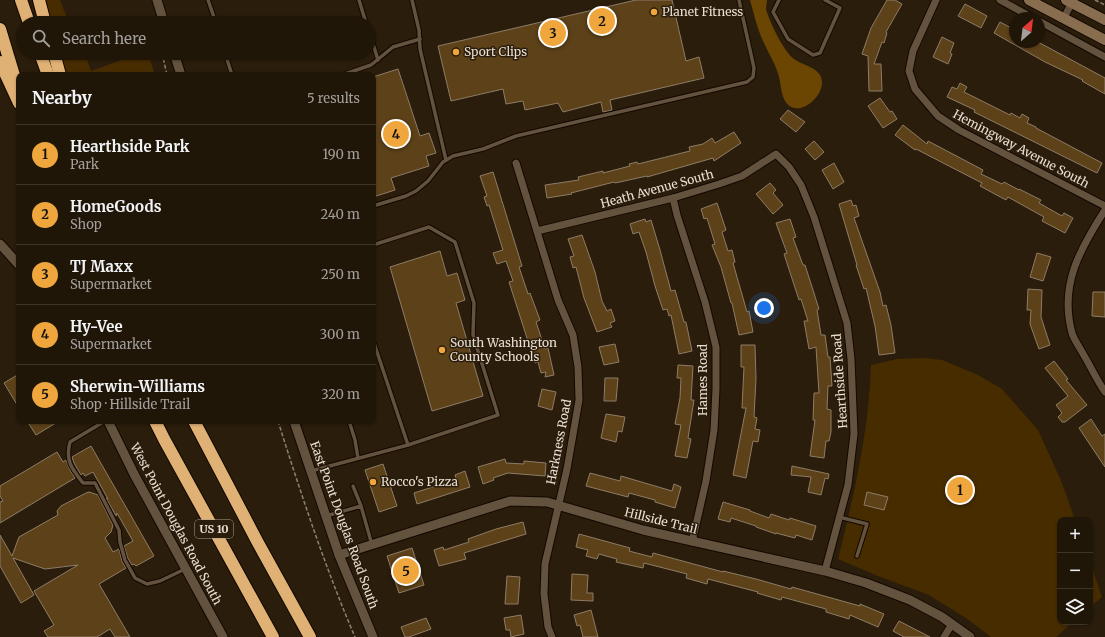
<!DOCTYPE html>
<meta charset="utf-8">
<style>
body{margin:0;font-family:Merriweather,serif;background:#2d2316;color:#f1f3f6}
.controls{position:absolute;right:12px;bottom:12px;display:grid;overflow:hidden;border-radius:8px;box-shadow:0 1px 3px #0004}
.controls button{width:36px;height:36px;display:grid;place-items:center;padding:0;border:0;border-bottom:1px solid #3d3529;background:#201608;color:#f1f3f6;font:20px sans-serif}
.compass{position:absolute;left:1009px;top:12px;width:36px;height:36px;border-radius:50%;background:#201608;box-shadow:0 1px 3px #0004;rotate:28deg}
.you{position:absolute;left:764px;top:308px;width:14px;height:14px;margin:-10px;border:3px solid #fff;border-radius:50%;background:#1a73e8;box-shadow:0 0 0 6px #1a73e833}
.badge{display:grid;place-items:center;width:26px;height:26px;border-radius:50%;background:#efa73d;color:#111;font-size:13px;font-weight:700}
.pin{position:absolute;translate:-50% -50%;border:2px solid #fff;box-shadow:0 1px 4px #0006}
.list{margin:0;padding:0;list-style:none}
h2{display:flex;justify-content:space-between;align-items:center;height:52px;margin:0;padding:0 16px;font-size:17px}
h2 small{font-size:13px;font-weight:400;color:#a29f9c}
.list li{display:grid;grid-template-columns:26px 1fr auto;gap:12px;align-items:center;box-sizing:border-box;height:60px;padding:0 16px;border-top:1px solid #3d3529}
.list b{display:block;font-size:15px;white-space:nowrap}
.list p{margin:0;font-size:13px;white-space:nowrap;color:#a29f9c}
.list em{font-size:13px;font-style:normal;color:#a29f9c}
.icon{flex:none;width:22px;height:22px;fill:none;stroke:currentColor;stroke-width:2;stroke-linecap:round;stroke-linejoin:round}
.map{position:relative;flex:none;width:1105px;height:637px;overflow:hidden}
.search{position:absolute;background:#201608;box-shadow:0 1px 3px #0004;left:16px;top:16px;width:360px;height:44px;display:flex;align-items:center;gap:10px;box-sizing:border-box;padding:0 14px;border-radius:22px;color:#a29f9c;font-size:15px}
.panel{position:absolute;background:#201608;box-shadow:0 1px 3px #0004;left:16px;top:72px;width:360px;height:352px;border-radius:8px}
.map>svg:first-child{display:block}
.green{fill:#472c00}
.forest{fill:#6b4502}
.building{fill:#5d4119;stroke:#8d7c67}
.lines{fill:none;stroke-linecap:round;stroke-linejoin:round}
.service-casing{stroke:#130700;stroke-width:5.5}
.minor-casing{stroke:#130700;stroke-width:9}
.tertiary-casing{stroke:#130700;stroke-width:11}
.secondary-casing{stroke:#130700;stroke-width:12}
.motorway-casing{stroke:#130700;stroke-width:14}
.path{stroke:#8d8173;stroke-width:1.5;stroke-dasharray:4 2;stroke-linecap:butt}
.service{stroke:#62523e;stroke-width:3.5}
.minor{stroke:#62523e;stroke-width:7}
.tertiary{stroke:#62523e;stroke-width:9}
.secondary{stroke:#886e4e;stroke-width:10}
.motorway{stroke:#e0b174;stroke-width:12}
.poi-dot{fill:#efa73d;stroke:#2b1d0b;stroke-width:1.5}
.labels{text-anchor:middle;stroke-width:3;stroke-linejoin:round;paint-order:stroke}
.shield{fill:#2b1d0b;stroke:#afa497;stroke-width:1}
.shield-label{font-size:11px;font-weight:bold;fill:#e8ded3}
.poi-label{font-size:12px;fill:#e8ded3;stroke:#2b1d0b;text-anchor:start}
.street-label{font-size:12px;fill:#e8ded3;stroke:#2b1d0b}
</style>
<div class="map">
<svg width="1105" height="637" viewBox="0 0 1105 637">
<rect width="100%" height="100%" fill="#2b1d0b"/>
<!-- green -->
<g class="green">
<polygon points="46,0 60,0 69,23 52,23"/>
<polygon points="60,53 81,53 87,60 91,71 141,53 148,53 155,75 67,75"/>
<path d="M924 358 942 360 978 375 1002 389 1038 430 1062 483 1075 520H1060V622H1073L1056 637H991L966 618 929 595 878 576 838 559C854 496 869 430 871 365L897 359Z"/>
<polygon points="1090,562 1102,597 1090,607"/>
</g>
<!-- forest -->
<path class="forest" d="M750 0H767C767 3 766 6 766 9 769 21 784 52 794 59 802 65 817 67 821 77 829 97 787 130 781 88 779 68 771 59 763 41 757 28 754 14 750 0Z"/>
<!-- building -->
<g class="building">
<polygon points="636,0 672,0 686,61 699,57 704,78 610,100 612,110 603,112 601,102 563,112 558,103 525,110 523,101 506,104 503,89 451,101 438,46"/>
<polygon points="887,0 895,0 902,4 886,32 887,33 884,43 882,42 874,64 881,64 882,91 869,91 868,56 862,54 871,28"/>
<polygon points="965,4 987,16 981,28 958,16"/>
<polygon points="1000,22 1015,30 1015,42 1038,42 1105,78 1105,94 1082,81 1083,80 1045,62 994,33"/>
<polygon points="942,37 954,43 950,53 952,54 948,64 933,57"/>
<polygon points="398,69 420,136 429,133 436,153 426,156 429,166 391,178 395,190 373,197 373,77"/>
<polygon points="960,83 967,87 964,92 1010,115 1011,113 1020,118 1022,114 1029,118 1027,123 1036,127 1036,128 1102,163 1097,173 974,112 975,110 947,97 952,87 957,89"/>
<polygon points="880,98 890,112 892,111 897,119 883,128 868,106"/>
<polygon points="788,110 805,122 796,132 780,119"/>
<polygon points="903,125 927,144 928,141 983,170 981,174 1002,184 1004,182 1019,190 1019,189 1041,200 1039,203 1062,216 1064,213 1073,218 1065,233 1042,221 1044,217 1008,197 1006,200 980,186 982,183 916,149 915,150 895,135"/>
<polygon points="734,132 741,143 714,161 713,158 647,177 647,176 615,183 614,182 571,193 572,194 547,198 545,185 579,180 578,177 603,171 603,173 630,166 629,164 637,162 638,164 690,151 689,147 703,144 712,138 715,143"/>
<polygon points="814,141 824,152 815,160 805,149"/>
<polygon points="834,163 844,182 833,189 822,170"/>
<polygon points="493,172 522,266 519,267 528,294 530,293 540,320 536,322 545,349 548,348 554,375 545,377 546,372 541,373 538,362 535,363 509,282 513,281 506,261 497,264 493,253 503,250 489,205 487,206 484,197 487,196 480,176"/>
<polygon points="770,183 776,190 773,193 783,205 773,214 756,194"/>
<polygon points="851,200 853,206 856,205 859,216 854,218 880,292 883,306 886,305 891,325 895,353 879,355 875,326 866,288 864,289 856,265 857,265 839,204"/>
<polygon points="717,203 726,230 722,232 728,251 732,250 735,262 733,263 747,312 749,311 753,332 739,335 732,303 731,303 721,267 712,245 715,244 707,218 704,219 701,209"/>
<polygon points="645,219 646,222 651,220 660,250 671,291 675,290 684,322 686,322 692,351 679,354 671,315 669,316 667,309 663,310 655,286 646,252 639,232 633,234 630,224"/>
<polygon points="790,219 796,237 793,238 803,265 805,265 819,309 817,310 821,335 825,335 828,357 830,357 832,386 828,386 827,409 831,410 831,432 829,441 826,441 824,458 810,456 815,420 813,420 814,393 819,393 816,347 809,349 804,321 808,321 801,299 799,300 784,254 787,253 776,223"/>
<polygon points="582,235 595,272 602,301 607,311 611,309 615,321 610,323 612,327 597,332 584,298 576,267 573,268 570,257 574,256 568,239"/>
<polygon points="440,251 447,276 457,273 465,300 456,303 483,396 432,411 390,267"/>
<polygon points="1037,253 1051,257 1043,281 1030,277"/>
<polygon points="1028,289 1042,290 1041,317 1050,345 1039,349 1030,324 1031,310 1027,310"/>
<polygon points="1093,292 1105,292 1105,317 1092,316"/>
<polygon points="615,344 619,362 604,365 599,347"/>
<polygon points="741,345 755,345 756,379 754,417 757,418 755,429 760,430 758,442 753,441 746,478 733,475 746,408 742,408 744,367 741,367"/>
<polygon points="1054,361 1068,379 1066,380 1087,405 1065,422 1062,422 1058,417 1062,413 1056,405 1068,396 1045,368"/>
<polygon points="678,365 693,366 691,400 694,400 688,438 691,439 687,458 675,456 681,425 675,424 680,398 681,378 677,378"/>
<polygon points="19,374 19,408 4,383"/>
<polygon points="605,378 618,378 616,401 604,401"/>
<polygon points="542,389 556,392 552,410 538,406"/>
<polygon points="606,414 625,417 622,432 618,431 616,442 601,438"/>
<polygon points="1091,419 1102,436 1105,434 1105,467 1079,428"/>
<polygon points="27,421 59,421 36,435"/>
<polygon points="91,446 154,556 136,566 134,564 132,565 128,559 124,546 133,541 117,513 116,516 106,498 108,499 93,472 85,476 83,473 81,475 74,463 72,457"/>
<polygon points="57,452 63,462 66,460 70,470 75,478 0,523 0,502 3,501 0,496 0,486"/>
<polygon points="505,459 506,463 524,464 524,461 546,463 545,476 508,473 493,478 494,480 483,484 478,467"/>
<polygon points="383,464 397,506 379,512 365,470"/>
<polygon points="792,466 829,474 828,479 825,478 821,495 808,492 811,477 791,475"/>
<polygon points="465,471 470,487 417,504 414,493 445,483 445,481 456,478 455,475"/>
<polygon points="590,473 620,481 621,476 672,491 674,484 681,487 675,508 655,502 655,500 629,493 628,497 586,486"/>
<polygon points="89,492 98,495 113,525 111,532 105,538 113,552 119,549 122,561 126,568 99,584 130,637 115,637 110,629 97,637 48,637 44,631 54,625 34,591 78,565 45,569 13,558 34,595 21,603 0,566 0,535 12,556 19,537 58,515 57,511 61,506 86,493"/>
<polygon points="867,492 888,497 884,510 864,505"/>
<polygon points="723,502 750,510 750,511 769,518 771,514 789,520 790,518 816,526 812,540 796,535 795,538 776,533 776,534 756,527 756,526 731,518 730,522 718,519"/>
<polygon points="523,522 526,534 464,553 466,559 439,566 434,550 443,547 444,550 469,542 468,539 496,529"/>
<polygon points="579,534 630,548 629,551 652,557 653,553 723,572 723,571 756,579 791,589 792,587 860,606 860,604 884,614 878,627 850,615 849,619 826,612 826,609 782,597 781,600 757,593 758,592 708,579 707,584 686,578 687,574 644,563 643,568 616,562 617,559 599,554 597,559 586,556 588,550 576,547"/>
<polygon points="412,548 424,585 399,593 387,556"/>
<polygon points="572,574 588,575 587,593 593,593 593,601 571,600"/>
<polygon points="507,576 520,577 518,604 505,604"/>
<polygon points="591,610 598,637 583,637 580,625 577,626 574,615"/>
<polygon points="521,615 524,634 511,637 510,630 506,630 504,618"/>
<polygon points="426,618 431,629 409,637 405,637 401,627"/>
<polygon points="899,621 930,637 904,637 893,631"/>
</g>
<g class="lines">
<!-- service casing -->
<g class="service-casing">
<g id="service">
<polyline points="208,0 216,23"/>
<polyline points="359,0 366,23"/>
<polyline points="412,0 419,30 420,49 446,160"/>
<polyline points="779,0 773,12 788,39 813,55 820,53 840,8 825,0"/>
<polyline points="369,31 378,60"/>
<polyline points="225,53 232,75"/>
<polyline points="342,75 371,65 393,47 420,39"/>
<polyline points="373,206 406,196 416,191 428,181 443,162 453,156 483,149 516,136 747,82 753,77 754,68 739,0"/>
<polyline points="373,245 429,227 455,242 474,303 473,335 498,415 408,445"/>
<path d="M105 421 70 442C65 461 72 469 83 483H95L119 530 120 542 125 560 135 578 147 584 160 581 185 569"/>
<polyline points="349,421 355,440 358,458"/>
<polyline points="311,471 408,445 373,340"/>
<polyline points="353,486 361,506"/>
<polyline points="326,516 361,506 372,545"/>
<polyline points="839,517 867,524 857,556"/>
</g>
</g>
<!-- minor casing -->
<g class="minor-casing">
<g id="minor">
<polyline points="936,0 913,51 909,71 915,89 938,116 959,130 1105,206"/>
<polyline points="1000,0 1033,18"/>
<polyline points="1064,18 1073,0"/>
<polyline points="1039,21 1105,57"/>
<polyline points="516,163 558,300 573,335 578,367 579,400 567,469 545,564 544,594 548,627 552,637"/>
<polyline points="673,198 677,215 705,302 716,347 716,389 714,430 706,481 692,542"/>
<path d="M1105 210C1080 249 1059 285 1072 333 1074 340 1079 346 1082 352 1090 365 1096 379 1105 392"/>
<polyline points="537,231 673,198 719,184 742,176 776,154 789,167 801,185 814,217 847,323 851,359 854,434 848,485 825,571"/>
<polyline points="944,637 952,624"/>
</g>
</g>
<!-- tertiary casing -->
<g class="tertiary-casing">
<g id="tertiary">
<polyline points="157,0 164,23"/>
<polyline points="174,53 181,75"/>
<polyline points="0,244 19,265"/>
<polyline points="108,421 134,474 223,637"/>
<polyline points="294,421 339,555 373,637"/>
<polyline points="339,555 510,501 547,502 643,530 825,571 866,583 910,600 942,617 970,637"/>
</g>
</g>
<!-- secondary casing -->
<g class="secondary-casing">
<g id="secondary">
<polyline points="1029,0 1105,40"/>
<polyline points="1066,0 1105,20"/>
</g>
</g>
<!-- motorway casing -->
<g class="motorway-casing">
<g id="motorway">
<polyline points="21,0 29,23"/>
<polyline points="39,0 45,23"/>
<polyline points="0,29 19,92"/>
<polyline points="40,53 48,75"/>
<polyline points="54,53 60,75"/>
<polyline points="0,62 19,103"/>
<polyline points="155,421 164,439 273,637"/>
<polyline points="194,421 257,541 310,637"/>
</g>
</g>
<!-- path -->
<g class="path">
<polyline points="1095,0 1105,5"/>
<polyline points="162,53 167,75"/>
<path d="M278 421C301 494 325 567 355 637"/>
</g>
<!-- service -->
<use href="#service" class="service"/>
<!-- minor -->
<use href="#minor" class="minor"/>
<!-- tertiary -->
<use href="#tertiary" class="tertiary"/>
<!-- secondary -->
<use href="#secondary" class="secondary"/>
<!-- motorway -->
<use href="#motorway" class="motorway"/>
</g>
<!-- markers -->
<g class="poi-dot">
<circle cx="654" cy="12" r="4"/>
<circle cx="456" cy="52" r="4"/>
<circle cx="442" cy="350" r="4"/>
<circle cx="373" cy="482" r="4"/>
</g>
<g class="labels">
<!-- shield labels -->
<rect class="shield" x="195" y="520" width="38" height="18" rx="3"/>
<g class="shield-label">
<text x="214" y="533">US 10</text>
</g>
<!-- poi labels -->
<g class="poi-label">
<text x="662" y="16">Planet Fitness</text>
<text x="464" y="56">Sport Clips</text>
<text x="450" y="347">South Washington<tspan x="450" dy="14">County Schools</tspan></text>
<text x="381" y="486">Rocco's Pizza</text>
</g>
<!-- street labels -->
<g class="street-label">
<text transform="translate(1021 149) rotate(28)" y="4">Hemingway Avenue South</text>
<text transform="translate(657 189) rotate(-15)" y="4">Heath Avenue South</text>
<text transform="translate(703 380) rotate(-90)" y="4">Hames Road</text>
<text transform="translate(840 381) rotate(-94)" y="4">Hearthside Road</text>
<text transform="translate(559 442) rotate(-79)" y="4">Harkness Road</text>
<text transform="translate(661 521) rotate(14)" y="4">Hillside Trail</text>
<text transform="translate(176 524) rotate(62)" y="4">West Point Douglas Road South</text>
<text transform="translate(344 525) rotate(70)" y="4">East Point Douglas Road South</text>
</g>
</g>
</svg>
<div class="controls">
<button>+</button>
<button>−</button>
<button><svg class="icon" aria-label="layers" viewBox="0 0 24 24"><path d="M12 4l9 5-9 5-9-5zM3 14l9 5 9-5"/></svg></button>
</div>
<svg class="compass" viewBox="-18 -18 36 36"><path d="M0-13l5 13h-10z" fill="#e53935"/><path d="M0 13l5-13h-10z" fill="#a29f9c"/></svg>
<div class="you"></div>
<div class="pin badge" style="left:960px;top:490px">1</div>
<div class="pin badge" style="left:602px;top:21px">2</div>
<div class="pin badge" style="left:553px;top:33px">3</div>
<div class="pin badge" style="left:396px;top:134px">4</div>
<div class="pin badge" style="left:406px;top:571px">5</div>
<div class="search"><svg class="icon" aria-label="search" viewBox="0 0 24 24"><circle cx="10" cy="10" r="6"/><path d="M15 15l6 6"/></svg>Search here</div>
<section class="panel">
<h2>Nearby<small>5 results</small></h2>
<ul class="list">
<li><span class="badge">1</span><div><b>Hearthside Park</b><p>Park</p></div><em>190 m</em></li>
<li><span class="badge">2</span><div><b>HomeGoods</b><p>Shop</p></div><em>240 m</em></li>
<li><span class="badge">3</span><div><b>TJ Maxx</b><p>Supermarket</p></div><em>250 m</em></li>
<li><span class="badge">4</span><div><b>Hy-Vee</b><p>Supermarket</p></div><em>300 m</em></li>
<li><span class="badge">5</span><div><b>Sherwin-Williams</b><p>Shop · Hillside Trail</p></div><em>320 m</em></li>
</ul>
</section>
</div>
